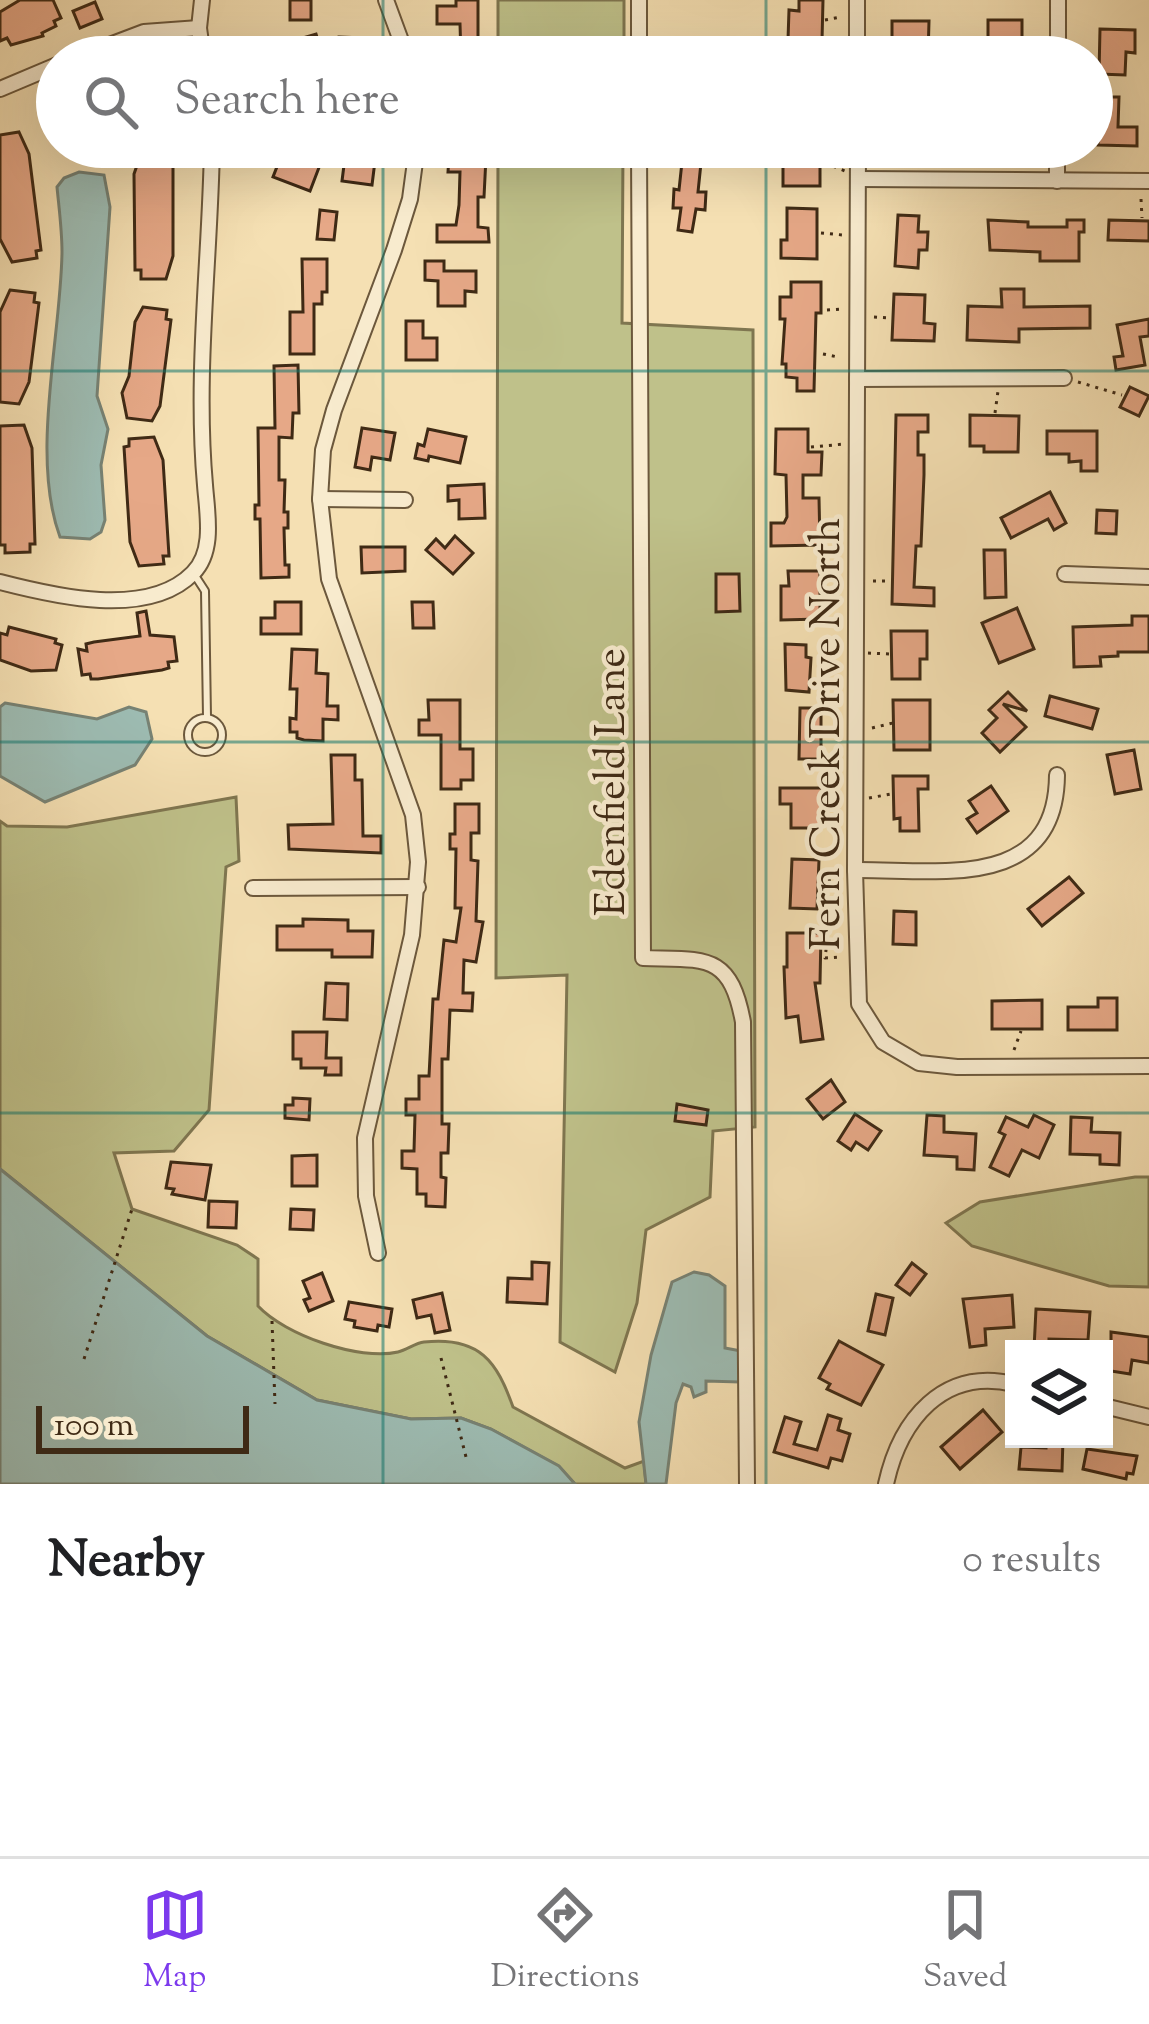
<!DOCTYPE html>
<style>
body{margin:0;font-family:"Sorts Mill Goudy",serif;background:#f6f6f6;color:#202124}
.controls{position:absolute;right:36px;bottom:36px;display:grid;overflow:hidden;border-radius:0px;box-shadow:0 12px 48px #0002}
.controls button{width:108px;height:108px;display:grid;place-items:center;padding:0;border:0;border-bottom:3px solid #e0e0e0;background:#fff;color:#202124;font:60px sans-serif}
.scale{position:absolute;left:36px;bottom:30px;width:213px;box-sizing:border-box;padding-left:12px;border:6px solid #3f2a15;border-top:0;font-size:33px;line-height:42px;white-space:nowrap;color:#3f2a15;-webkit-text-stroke:9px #f8ebce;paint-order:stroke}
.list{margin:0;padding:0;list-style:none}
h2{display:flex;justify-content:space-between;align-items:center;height:156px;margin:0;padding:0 48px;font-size:51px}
h2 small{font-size:39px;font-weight:400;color:#757577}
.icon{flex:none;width:66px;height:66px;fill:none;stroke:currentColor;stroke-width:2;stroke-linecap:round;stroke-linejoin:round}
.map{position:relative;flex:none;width:1149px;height:1484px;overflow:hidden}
.search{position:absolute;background:#fff;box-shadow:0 12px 48px #0002;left:36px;right:36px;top:36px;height:132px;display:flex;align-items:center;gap:30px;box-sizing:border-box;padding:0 42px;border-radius:66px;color:#757577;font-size:45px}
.sheet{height:372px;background:#fff}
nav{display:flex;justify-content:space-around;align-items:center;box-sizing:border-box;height:168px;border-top:3px solid #e0e0e0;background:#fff;font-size:33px;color:#757577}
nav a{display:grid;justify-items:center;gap:6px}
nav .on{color:#7c3aed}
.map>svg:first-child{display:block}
.green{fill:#bfc18a;stroke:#7f7650;stroke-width:3}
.water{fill:#9dbcb3;stroke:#778274;stroke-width:3}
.building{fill:#e6a887;stroke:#3f2a15;stroke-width:3}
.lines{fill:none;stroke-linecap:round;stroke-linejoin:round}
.lane-casing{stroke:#6c583c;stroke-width:10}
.street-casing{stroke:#6c583c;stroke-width:18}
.path{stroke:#3f2a15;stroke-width:3;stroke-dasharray:3 6;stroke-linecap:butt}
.lane{stroke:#f8ebce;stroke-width:6}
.street{stroke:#f8ebce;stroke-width:14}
.grid{fill:none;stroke:#0f766e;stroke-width:3;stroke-opacity:0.55}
.labels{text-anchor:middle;stroke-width:9;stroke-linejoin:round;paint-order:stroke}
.street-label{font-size:42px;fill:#3f2a15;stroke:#f8ebce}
</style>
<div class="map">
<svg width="1149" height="1484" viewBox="0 0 1149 1484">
<rect width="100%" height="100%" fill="#f5e0b3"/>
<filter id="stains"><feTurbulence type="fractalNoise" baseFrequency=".00167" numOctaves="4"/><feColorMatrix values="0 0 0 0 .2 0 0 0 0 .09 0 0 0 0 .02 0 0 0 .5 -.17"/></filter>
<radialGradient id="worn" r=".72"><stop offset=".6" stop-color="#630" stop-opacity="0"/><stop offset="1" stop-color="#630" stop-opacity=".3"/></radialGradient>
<!-- green -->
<g class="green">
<rect x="498" y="0" width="126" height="57"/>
<polygon points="498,147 623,147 622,323 753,330 755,1127 713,1131 710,1197 646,1230 637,1303 615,1372 560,1342 567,975 496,978"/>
<path d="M236 797 239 861 226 867 209 1110 174 1151 114 1153 132 1209 237 1245 258 1259V1306C285 1335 359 1361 398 1352 407 1350 415 1343 424 1342 480 1336 497 1362 513 1407L625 1468 644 1461 646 1484H575L558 1466 491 1429 461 1418 411 1419 317 1400 207 1336 0 1169V821L7 826 67 827Z"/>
<polygon points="1135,1177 1149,1177 1149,1287 1109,1286 972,1246 946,1223 980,1202"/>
</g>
<!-- water -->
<g class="water">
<path d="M79 172 104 175 110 207 97 396 108 429 101 465 105 520 101 532 90 539 60 537C30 456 61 337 62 252 62 230 59 208 57 187L64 178Z"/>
<polygon points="5,703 97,719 129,707 146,712 152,739 135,765 45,802 0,776 0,707"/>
<polygon points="0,1169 207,1336 317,1400 411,1419 461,1418 491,1429 559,1466 575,1484 0,1484"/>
<polygon points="694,1272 709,1275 725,1286 725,1348 741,1351 739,1382 706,1381 706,1392 694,1397 691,1387 683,1384 676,1403 666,1484 646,1484 639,1422 651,1355 672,1282"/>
</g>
<!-- building -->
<g class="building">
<polygon points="20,0 53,0 61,18 54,21 56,26 42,33 43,36 11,45 7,38 0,41 0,12"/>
<rect x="290" y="0" width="21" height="20"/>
<polygon points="456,0 478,0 478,45 491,44 491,57 461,57 460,24 437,24 437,6 456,6"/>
<polygon points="799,0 823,0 822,41 788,40 789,10 799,11"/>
<polygon points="95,2 102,19 80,28 73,11"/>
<rect x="988" y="20" width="34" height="37"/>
<polygon points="892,21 929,21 928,57 892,57"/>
<polygon points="1100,29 1135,30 1135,53 1126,52 1125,75 1099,74"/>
<polygon points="316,34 323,57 286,57 282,44"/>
<polygon points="339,37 363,38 362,57 338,57"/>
<polygon points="1099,97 1119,97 1118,127 1137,127 1137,146 1098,145"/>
<polygon points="19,132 29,154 41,250 36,251 37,258 12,262 0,239 0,135"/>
<rect x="783" y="147" width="37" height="39"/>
<polygon points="142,151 167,151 167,159 173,159 173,256 166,279 141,279 141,270 135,270 134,174"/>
<polygon points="308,152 323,157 310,191 273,177 282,154 304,162"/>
<polygon points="449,156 486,157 484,197 478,197 478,227 488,228 489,242 437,242 437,225 456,225 459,205 460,172 448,172"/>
<polygon points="345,157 375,161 372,185 342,181"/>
<polygon points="682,162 701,163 698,192 706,192 705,210 696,209 692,232 678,230 681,208 673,208 674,189 679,190"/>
<polygon points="787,208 817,209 817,259 781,258 781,240 787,240"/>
<polygon points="320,210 337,212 334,240 317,239"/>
<polygon points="898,215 919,216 918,232 928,232 927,250 919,250 918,268 895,266"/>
<polygon points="988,220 1028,222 1028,227 1067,227 1067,220 1084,220 1084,232 1079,232 1079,261 1040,261 1040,252 990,250"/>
<polygon points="1109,220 1149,221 1149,241 1108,240"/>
<polygon points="302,259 327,259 327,292 322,292 322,304 314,304 314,354 290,354 290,312 303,312"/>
<polygon points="425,261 444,261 444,271 476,271 476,292 465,291 465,306 438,306 438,281 425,280"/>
<polygon points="791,282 821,282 821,313 816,313 814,391 797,391 797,378 786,377 786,364 782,364 785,319 780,319 780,297 791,297"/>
<polygon points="1001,289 1024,289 1024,307 1090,306 1090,328 1019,329 1019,342 967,340 968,306 1002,307"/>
<polygon points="10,290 35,293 34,302 39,303 29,382 19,404 0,402 0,312"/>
<polygon points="894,294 925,295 924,323 935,324 934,341 892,340"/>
<polygon points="143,307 167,310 166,319 171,320 160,406 152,421 127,418 122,393 129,376 135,322"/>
<polygon points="1149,319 1149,336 1140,337 1145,365 1116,370 1114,357 1123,356 1117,325"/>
<polygon points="406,321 423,321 423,338 437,338 437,360 406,360"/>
<polygon points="298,365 299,413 293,413 292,438 279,437 279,480 285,480 284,512 288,512 288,528 284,528 285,565 289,565 289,577 261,578 260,519 255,519 255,505 259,505 258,428 275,428 274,366"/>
<polygon points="1130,387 1149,396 1139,416 1120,407"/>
<polygon points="896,415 928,415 928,432 918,432 918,455 924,455 924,475 921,546 916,546 914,587 934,588 934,606 892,604"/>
<polygon points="970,415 1019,416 1018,452 984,452 984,446 970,446"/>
<polygon points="24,425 32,448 35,544 30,544 30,552 5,553 5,545 0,545 0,426"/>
<polygon points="362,428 395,433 390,460 372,457 370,470 355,467"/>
<polygon points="428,429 466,437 460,463 429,456 428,461 415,458 418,444 424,446"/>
<polygon points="776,429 808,429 808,452 822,452 821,475 803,475 803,498 819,498 820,545 771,546 771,523 784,523 787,517 786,475 775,474"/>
<polygon points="1047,431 1097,431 1097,471 1081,471 1081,461 1069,462 1069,454 1047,454"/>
<polygon points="154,437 163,460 169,556 163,556 164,564 139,566 130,542 124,447 129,446 129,439"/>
<polygon points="484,484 485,518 459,519 459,500 448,501 448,486"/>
<polygon points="1050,492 1066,523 1054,530 1048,519 1011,538 1001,518"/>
<polygon points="1097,510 1117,511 1116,534 1096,533"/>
<polygon points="455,536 473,553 453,574 426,550 436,539 445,548"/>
<polygon points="361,547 405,547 405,571 362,573"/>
<polygon points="984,550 1005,550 1006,597 985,598"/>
<polygon points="788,571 820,571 820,619 781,620 781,586 789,586"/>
<polygon points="716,574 739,574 740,611 716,612"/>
<polygon points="275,602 301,602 301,634 261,634 261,618 275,618"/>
<polygon points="412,602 433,602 434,628 413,628"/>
<polygon points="1017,608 1034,649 999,663 982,623"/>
<polygon points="146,611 150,635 174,637 177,661 168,662 169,668 162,670 98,679 91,679 90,674 82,675 78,649 87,651 86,644 94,642 140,636 137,613"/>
<polygon points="1132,616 1149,616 1149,652 1118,652 1118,656 1100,657 1101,666 1074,667 1073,627 1132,625"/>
<polygon points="9,627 56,639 55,643 62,645 56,670 31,671 0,660 0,633 7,635"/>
<polygon points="891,631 927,631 927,659 920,659 920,679 892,679"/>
<polygon points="785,644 806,645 806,657 811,658 809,692 786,690"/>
<polygon points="292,649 317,650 316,673 328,674 327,706 338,706 338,720 323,719 323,741 304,740 297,738 297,732 290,732 290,718 296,719 297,689 290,689"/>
<polygon points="1008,692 1027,711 1003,704 1026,727 1000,752 982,733 997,718 989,710"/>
<polygon points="1050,696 1098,709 1092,729 1045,716"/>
<polygon points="428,700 460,700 460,749 473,749 473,780 461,780 461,789 441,789 441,735 419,735 419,720 429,720"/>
<polygon points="893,700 930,700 930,750 894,750"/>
<polygon points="800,708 821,708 821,759 799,759"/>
<polygon points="1134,750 1141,789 1115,794 1107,755"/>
<polygon points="331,755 355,755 355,780 362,780 363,836 381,836 381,853 289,849 288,825 333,824"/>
<polygon points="893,776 928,776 928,789 918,789 919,831 900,831 900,818 894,819"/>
<polygon points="991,786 1008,811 977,833 967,819 977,813 969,801"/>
<polygon points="780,788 822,788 820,828 791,828 791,804 780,804"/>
<polygon points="455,804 479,804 479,833 471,833 471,860 478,861 476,921 483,922 476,962 464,960 463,993 473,993 472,1011 450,1010 448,1059 442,1059 442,1124 449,1124 448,1153 441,1153 441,1177 446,1178 445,1207 426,1206 426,1194 417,1194 417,1169 402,1168 402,1151 414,1151 415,1115 406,1115 406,1099 419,1099 419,1076 429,1076 433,999 438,999 444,940 456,942 461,908 455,908 456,849 450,849 450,834 455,834"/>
<polygon points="792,859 819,860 817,909 790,908"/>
<polygon points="1069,877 1083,893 1042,926 1028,909"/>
<polygon points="894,911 916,912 916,945 893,944"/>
<polygon points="303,919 348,920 348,931 373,931 372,957 332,957 332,950 277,950 277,926 303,926"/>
<polygon points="787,933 821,933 820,983 815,983 823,1039 801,1042 798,1016 786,1018 784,967 787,967"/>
<polygon points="326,983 348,984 347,1020 324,1019"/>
<polygon points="1098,998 1117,998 1117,1030 1068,1030 1068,1007 1098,1007"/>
<polygon points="1042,1000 1042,1029 992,1029 992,1001"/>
<polygon points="293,1032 327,1032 326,1058 341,1058 341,1075 325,1075 326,1068 301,1068 301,1059 293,1059"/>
<polygon points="831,1080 845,1102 823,1119 807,1099"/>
<polygon points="293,1098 310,1099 309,1120 285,1118 285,1105 293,1105"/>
<polygon points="677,1104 708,1110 706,1125 675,1121"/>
<polygon points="855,1114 881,1131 868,1150 856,1142 851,1150 838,1141"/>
<polygon points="927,1115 944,1116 944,1132 976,1134 974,1170 957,1169 957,1157 924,1155"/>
<polygon points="1034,1115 1054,1125 1039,1158 1022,1150 1009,1176 990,1167 1005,1135 999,1132 1006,1117 1028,1127"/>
<polygon points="1071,1117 1092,1118 1091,1132 1120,1133 1119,1165 1100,1164 1100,1155 1070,1154"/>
<polygon points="317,1155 317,1186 292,1186 292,1156"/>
<polygon points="171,1162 211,1165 205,1200 172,1194 174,1189 166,1188"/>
<polygon points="209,1201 237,1202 236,1228 208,1227"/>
<polygon points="291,1209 314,1210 313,1230 290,1229"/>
<polygon points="532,1262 549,1263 547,1304 507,1302 508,1278 532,1279"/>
<polygon points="912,1263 926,1274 910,1295 896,1285"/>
<polygon points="322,1273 333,1301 309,1311 304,1300 310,1298 303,1281"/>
<polygon points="442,1293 450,1330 435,1333 431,1315 417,1318 413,1300"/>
<polygon points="876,1294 893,1298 885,1335 868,1331"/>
<polygon points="1012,1295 1014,1327 985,1329 986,1345 970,1347 963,1299"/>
<polygon points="349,1302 392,1309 389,1327 378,1325 377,1331 354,1327 355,1321 345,1319"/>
<polygon points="1036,1309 1090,1312 1088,1340 1049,1339 1049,1349 1034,1349"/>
<polygon points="1111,1332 1149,1337 1149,1363 1132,1360 1130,1374 1111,1371"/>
<polygon points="839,1341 883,1365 861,1405 827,1389 830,1384 819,1378"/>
<polygon points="983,1410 1002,1432 960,1469 941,1447"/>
<polygon points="828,1415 841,1419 838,1430 850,1434 842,1461 831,1458 828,1468 774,1452 785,1417 801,1422 794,1444 817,1450"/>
<polygon points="1046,1439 1063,1439 1062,1471 1019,1469 1021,1447 1046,1448"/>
<polygon points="1087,1449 1137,1456 1133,1474 1127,1473 1126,1479 1083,1469"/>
</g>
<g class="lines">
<!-- lane casing -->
<g class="lane-casing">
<g id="lane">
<polyline points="194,574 205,591 207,717"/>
<circle cx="205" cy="735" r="17"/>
</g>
</g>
<!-- street casing -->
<g class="street-casing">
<g id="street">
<polyline points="202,0 199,28 203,57"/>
<polyline points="386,0 407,57"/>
<polyline points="639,0 639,57"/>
<polyline points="857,0 857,57"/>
<polyline points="78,57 144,32 199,28"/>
<polyline points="1058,57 1058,0"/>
<polyline points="0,89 57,65"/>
<path d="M639 147 643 958C705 960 730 952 743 1022L747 1484"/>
<polyline points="858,147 855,870 859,1004 883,1042 919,1063 957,1067 1149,1066"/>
<polyline points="858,179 1149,181"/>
<polyline points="1057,181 1057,147"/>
<polyline points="857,379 1064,378"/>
<polyline points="320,499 405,500"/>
<polyline points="1065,574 1149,577"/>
<path d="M0 582C54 596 148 619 193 573 215 551 207 513 205 485 195 373 210 260 212 147"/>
<path d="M855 870C937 869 1056 893 1057 775"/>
<polyline points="253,888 418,887"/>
<polyline points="378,1253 366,1196 365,1138 412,935 418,862 413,815 329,579 320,499 323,450 334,410 394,250 410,199 417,147"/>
<polyline points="1104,1406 1149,1417"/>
<path d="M886 1484C900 1420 943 1367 1014 1384"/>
</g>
</g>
<!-- path -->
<g class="path">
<polyline points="825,20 841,17"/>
<polyline points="1025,45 1039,45"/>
<polyline points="868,46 891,46"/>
<polyline points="825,163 845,171"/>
<polyline points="1141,199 1142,218"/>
<polyline points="821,233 843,235"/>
<polyline points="827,310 843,309"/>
<polyline points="874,317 890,318"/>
<polyline points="823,354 838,357"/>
<polyline points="1078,382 1122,395"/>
<polyline points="995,413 998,391"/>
<polyline points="811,447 845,444"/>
<polyline points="873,581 889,581"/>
<polyline points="822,599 844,599"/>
<polyline points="868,653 890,654"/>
<polyline points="872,728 893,723"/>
<polyline points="869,798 891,794"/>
<polyline points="823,808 839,808"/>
<polyline points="821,886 826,881 841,879"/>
<polyline points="821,923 827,942 825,958 841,957"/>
<polyline points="1014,1050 1021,1031"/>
<polyline points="272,1321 275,1404"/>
<polyline points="441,1358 467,1461"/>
<polyline points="84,1359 132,1209"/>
</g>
<!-- lane -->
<use href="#lane" class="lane"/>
<!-- street -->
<use href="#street" class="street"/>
</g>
<!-- grid -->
<path class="grid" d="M383 0V57M766 0V57M383 147V1484M766 147V1484M0 371H1149M0 742H1149M0 1113H1149"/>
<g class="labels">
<!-- street labels -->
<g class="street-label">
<text transform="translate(824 734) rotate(-90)" y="15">Fern Creek Drive North</text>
<text transform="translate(609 782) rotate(-90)" y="15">Edenfield Lane</text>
</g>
</g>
<rect width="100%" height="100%" filter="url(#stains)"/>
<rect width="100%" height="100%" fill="url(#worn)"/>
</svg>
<div class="controls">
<button><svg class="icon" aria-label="layers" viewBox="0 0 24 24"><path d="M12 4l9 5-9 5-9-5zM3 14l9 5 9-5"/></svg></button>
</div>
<div class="scale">100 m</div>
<div class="search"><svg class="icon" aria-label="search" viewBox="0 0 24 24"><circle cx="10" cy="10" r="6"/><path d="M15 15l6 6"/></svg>Search here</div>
</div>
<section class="sheet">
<h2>Nearby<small>0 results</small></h2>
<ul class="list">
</ul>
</section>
<nav>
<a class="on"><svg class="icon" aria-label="map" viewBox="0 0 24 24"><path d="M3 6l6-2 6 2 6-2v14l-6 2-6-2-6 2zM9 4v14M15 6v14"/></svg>Map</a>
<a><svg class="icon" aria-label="directions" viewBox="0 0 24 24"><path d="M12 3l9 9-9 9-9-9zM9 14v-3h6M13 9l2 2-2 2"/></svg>Directions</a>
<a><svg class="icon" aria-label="saved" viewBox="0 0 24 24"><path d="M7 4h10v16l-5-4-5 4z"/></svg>Saved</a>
</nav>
